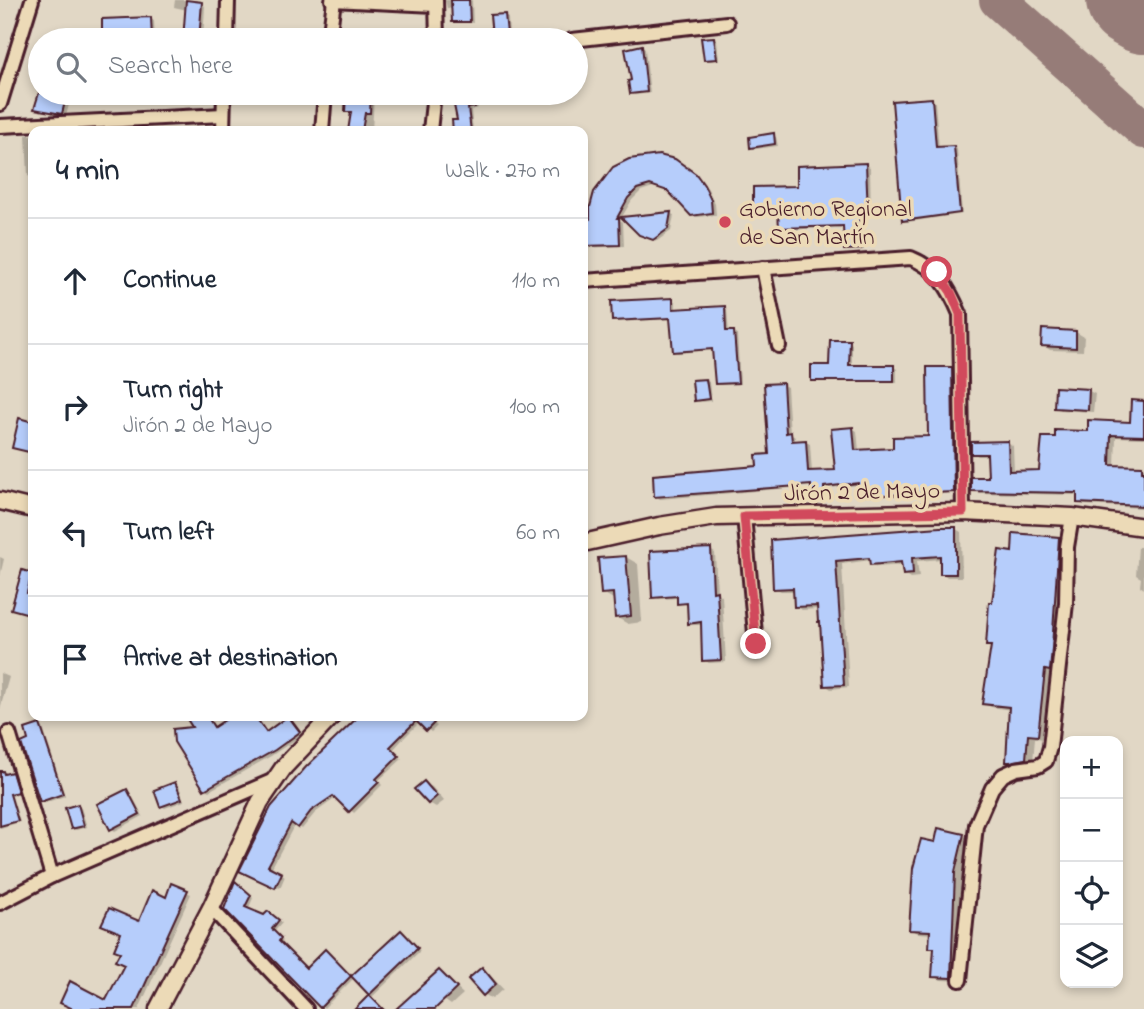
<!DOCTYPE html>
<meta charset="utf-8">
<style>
body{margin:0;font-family:"Indie Flower",sans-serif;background:#f2f2f3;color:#1f2937}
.controls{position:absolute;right:21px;bottom:21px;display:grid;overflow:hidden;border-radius:14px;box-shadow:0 4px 10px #0003}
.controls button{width:63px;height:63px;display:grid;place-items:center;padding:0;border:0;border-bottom:2px solid #e0e1e3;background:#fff;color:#1f2937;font:35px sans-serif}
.stop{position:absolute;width:21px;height:21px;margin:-16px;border:5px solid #d1495b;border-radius:50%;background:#fff}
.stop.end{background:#d1495b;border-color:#fff;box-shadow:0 2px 7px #0008}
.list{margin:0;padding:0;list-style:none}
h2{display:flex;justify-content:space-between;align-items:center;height:91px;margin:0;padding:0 28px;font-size:30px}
h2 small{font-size:23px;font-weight:400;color:#747a83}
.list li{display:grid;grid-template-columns:46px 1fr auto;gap:21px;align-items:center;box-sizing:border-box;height:126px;padding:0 28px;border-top:2px solid #e0e1e3}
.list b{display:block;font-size:26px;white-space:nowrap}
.list p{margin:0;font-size:23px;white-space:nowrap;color:#747a83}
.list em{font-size:23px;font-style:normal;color:#747a83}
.icon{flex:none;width:38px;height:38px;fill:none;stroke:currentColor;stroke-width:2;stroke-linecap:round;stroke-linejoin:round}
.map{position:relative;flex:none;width:1144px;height:1009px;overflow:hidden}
.search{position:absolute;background:#fff;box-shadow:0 4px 10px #0003;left:28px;top:28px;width:560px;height:77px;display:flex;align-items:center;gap:18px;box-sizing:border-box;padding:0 24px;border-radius:38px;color:#747a83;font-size:26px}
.panel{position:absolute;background:#fff;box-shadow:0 4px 10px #0003;left:28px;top:126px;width:560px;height:595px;border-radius:14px}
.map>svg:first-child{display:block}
.shadow{fill:#0003}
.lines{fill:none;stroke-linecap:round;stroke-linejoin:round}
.taxiway{stroke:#967b78;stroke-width:38}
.runway{stroke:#967b78;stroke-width:98}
.building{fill:#b6cdfb;stroke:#4a1f2b;stroke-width:2}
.minor-casing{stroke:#4a1f2b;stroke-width:18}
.secondary-casing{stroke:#4a1f2b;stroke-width:21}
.minor{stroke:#ecdab7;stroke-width:12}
.secondary{stroke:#ecdab7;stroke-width:16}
.route{stroke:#d1495b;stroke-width:9}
.poi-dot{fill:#d1495b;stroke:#ecdab7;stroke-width:2.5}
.labels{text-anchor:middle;stroke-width:7;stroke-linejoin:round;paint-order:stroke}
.poi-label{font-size:24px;fill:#4a1f2b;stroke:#ecdab7;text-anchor:start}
.street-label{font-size:24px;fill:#4a1f2b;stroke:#ecdab7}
</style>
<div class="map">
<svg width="1144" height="1009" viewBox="0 0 1144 1009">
<rect width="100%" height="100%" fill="#e1d7c5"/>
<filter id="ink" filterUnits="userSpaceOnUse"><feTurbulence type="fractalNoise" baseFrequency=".0143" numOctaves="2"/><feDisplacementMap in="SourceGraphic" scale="14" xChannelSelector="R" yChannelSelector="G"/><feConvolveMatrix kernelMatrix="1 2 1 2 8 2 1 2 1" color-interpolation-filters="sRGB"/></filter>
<g filter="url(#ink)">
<!-- shadow -->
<g class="shadow">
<polygon points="175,0 201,0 200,3 205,6 203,40 185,40 187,10 174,7"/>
<polygon points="445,0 472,0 473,23 454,21 453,9 447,8"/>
<polygon points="504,16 508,18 509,35 497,36 494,34"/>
<polygon points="151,19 154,21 155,40 104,40 103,21"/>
<polygon points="248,32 261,34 264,36 264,40 247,40"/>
<polygon points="714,38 717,40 719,60 709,61 706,59"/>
<polygon points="642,47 645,49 650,93 635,95 632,93 633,82"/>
<polygon points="41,93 72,93 66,116 59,116 36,108"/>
<polygon points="345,93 366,93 366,95 374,97 372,131 350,131 353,113 346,111 347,94"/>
<polygon points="472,98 476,100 478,108 471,110 473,131 455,131 454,122 459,121"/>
<polygon points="932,100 935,102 939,149 954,148 957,149 962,214 907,222 904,220"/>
<polygon points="26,135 33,135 33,178 28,176"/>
<polygon points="773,135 776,137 778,146 755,149 752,147"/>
<polygon points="680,164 700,179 708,189 715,204 716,215 697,217 671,192 656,186 641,191 632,200 620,220 623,222 624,246 583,248 583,221 592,221 592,207"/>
<polygon points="866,165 870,167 871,216 863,216 864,250 850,251 846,249 845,227 785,230 781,227 780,212 759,213 755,211 799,187"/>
<polygon points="671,214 674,215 671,231 657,241 644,236 625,219"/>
<polygon points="672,300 676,302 676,310 724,308 727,310 729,333 737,334 740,384 720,385 716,383 714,350 678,353 674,351 672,319 617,322 614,320"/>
<polygon points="1076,332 1084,337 1083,351 1050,350 1043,345"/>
<polygon points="849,342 852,344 852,367 894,367 897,369 897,382 816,382 813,380 831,367"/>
<polygon points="951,369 955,371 958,493 864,497 860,495 858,485 828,488 828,496 817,496 813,494 812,486 660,499 656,496 759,467 771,456 783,385 787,387 790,434 795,437 795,443 806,442 810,444 812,473 836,471 852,428 857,431 859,451 895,450 929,438"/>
<polygon points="706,381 709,382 711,401 699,402 696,400"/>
<polygon points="1089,391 1095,394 1093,412 1061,410 1055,407"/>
<polygon points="1144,403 1144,438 1116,437 1115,467 1144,468 1144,508 1084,505 1078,502 1079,495 980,493 975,490 990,479 989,456 978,456 973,453 1008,442 1013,446 1014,472 1041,471 1090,433 1132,423"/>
<polygon points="21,420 33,423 33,455 14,447"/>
<polygon points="956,529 961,532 962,577 947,577 942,573 942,559 917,561 919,577 910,578 904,574 903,565 877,567 871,564 871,560 842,564 849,687 831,689 825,685 819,609 802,610 796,606 795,591 781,591 775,588 773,542"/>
<polygon points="1058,539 1066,543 1057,674 1045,739 1035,738 1033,762 1015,765 1008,761 1011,710 991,707 984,703 993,648 987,645 994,604 1013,554"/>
<polygon points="1138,547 1144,547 1144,589 1140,586 1141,578 1136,575"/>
<polygon points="710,550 715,553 717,593 722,596 726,662 709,663 704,660 703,625 695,625 690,623 689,605 679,603 678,598 659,599 654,597"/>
<polygon points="0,557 4,559 0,576"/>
<polygon points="626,557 638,564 642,622 628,624 616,617 615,600 603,593"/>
<polygon points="23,573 33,576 25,613"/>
<polygon points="0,673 9,677 0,709"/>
<polygon points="195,716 208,716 215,728 234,716 256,716 268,733 288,718 302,735 271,756 209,791 205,789 195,729 189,720"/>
<polygon points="361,716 437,716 431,721 437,726 431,732 420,722 403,739 393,750 402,759 378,781 382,785 354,813 337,797 315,813 302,829 295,824 271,869 285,876 280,888 245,873 286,791"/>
<polygon points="40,726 43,728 65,796 44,803 41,801 30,742"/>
<polygon points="11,774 15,776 20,793 12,796 20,822 0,828 0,777"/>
<polygon points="424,783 432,787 444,801 436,807 429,803"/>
<polygon points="175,784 179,786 184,801 165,808 162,806"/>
<polygon points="127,791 130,792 143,816 115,831 112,829"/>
<polygon points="77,806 81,808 87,827 76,830 73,828"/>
<polygon points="964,836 971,840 962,877 958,981 941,980 934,976 935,949 931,947 931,934 918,933 911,929 936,844"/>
<polygon points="238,885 253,898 248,910 264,918 272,915 282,923 274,932 283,941 281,943 307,969 328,953 352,978 401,932 420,951 371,998 384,1009 357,1009 371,995 355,977 324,1008 226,909"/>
<polygon points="172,886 191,894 139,1009 76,1009 107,1003 126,965 140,923 166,899"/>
<polygon points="482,969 489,974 503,989 492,999 484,994"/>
<polygon points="439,972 463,994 451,1005 444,1000"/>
</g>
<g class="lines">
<!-- taxiway -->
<polyline class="taxiway" points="998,0 1144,130"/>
<!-- runway -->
<polyline class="runway" points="1135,0 1144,5"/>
</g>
<!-- building -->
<g class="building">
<polygon points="186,0 202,2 199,40 183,40"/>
<polygon points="451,0 469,0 470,22 452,22"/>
<polygon points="505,14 507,34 492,36 490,15"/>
<polygon points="151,17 152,40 102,40 102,19"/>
<polygon points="714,37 717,59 704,60 701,38"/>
<polygon points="642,45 647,92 630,94 628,81 631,80 625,49"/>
<polygon points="39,93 67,93 62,114 34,109"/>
<polygon points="346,93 371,93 370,113 365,113 362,131 348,131 351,112 345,112"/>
<polygon points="473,96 475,107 468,108 471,131 453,131 452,120 457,120 453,100"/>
<polygon points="932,98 936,147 954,146 960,213 902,221 892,101"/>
<polygon points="774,133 775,144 750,148 749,137"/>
<polygon points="659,155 675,159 696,174 704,185 711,200 712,213 691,216 668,191 650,185 637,189 628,198 617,218 619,218 620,245 583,246 583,220 590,219 590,207 594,192 613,167 629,159"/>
<polygon points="866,163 868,215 859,215 861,249 844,250 843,226 779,228 778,211 753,212 753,187 797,186 797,166"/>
<polygon points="671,212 668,229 653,240 639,235 621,217"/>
<polygon points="673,298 673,309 725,306 726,331 734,331 738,383 715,384 712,349 673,352 670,318 612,321 611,301"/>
<polygon points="1042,329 1076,331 1076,348 1041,346"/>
<polygon points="830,340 850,340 849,365 894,365 894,381 811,381 811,365 829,365"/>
<polygon points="927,367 952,367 954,492 858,496 858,483 824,487 824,494 811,495 811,485 654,497 653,475 757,466 756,455 769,454 764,384 783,383 786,433 791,432 792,441 806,440 808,471 835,470 831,429 853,427 855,450 893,448 893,437 928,436"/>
<polygon points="706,379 709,399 694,401 692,380"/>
<polygon points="1055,387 1089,389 1088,410 1054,408"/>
<polygon points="1131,400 1144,401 1144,436 1111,435 1110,465 1142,466 1142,471 1144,471 1144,506 1077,503 1077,493 971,491 971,477 988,477 987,454 971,454 971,442 1008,441 1009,471 1039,470 1042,437 1055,437 1055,430 1088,431 1088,420 1130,422"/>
<polygon points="19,418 33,422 33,453 12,448"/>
<polygon points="940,527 956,527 956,574 940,574 940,556 912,558 913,574 903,575 901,562 870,565 869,558 836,561 844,685 824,686 820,622 818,622 817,606 794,607 793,588 773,589 771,540"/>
<polygon points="1013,533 1059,537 1052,648 1050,671 1045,670 1038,736 1028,735 1026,759 1010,762 1006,762 1009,707 982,704 991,646 986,646 989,602 992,602 999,550 1012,552"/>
<polygon points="711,548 713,592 717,591 721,660 702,661 701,622 688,624 687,603 677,604 677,596 652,598 650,551"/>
<polygon points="626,556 631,616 615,618 613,593 601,594 598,558"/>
<polygon points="22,570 32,573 27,593 33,594 33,615 11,609"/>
<polygon points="185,716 207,716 214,727 231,716 255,716 266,732 288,716 300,732 275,750 204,790 174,742 173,729 192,727"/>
<polygon points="359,716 427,716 434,723 426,731 416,721 390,747 399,756 376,779 379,782 349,812 333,796 311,811 298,828 291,823 268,866 282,873 275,888 239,871 271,807 306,767"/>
<polygon points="40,724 63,794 40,802 21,743 28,740 25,729"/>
<polygon points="0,771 3,771 4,774 12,772 18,792 10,794 18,821 0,826"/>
<polygon points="424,781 437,796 428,804 414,789"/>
<polygon points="175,782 182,799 160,807 154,790"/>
<polygon points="127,789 140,814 110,830 97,804"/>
<polygon points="78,804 84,826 71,829 65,808"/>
<polygon points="938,828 964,834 955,872 951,978 932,977 934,948 929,948 930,931 909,930 913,868 921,839 935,842"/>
<polygon points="235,881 251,895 245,907 264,915 268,911 279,920 272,929 281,938 279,941 306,968 325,949 351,976 320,1008 224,909"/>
<polygon points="171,883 188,890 134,1009 73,1009 60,1003 70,981 106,1000 124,965 115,961 120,952 114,950 121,933 101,925 109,908 139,921 152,890 166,897"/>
<polygon points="401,930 418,948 369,995 351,976"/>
<polygon points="482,967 496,984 483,996 468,979"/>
<polygon points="439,970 457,988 435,1009 396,1009"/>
<polygon points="369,995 383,1009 355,1009"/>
</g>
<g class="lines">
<!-- minor casing -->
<g class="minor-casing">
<g id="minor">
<polyline points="332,0 435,5"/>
<polyline points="436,0 437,40"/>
<polyline points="227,40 228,0"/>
<polyline points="329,40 334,0"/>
<polyline points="572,40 727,23"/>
<polyline points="0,104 32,0"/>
<polyline points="0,126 223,115"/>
<polyline points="223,131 224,93"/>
<polyline points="322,131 325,93"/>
<polyline points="430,131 434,93"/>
<polyline points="763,268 779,346"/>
<path d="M583 281 911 258C938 269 949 288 960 314L963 512"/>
<polyline points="744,516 756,644"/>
<polyline points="9,733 52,876"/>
<polyline points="0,903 52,876 274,780"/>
<polyline points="211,908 306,1009"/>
<polyline points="960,980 976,825 992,788 1003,775 1016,769 1038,766 1046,761 1050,747 1066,603 1067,547 1072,517"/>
</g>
</g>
<!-- secondary casing -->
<g class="secondary-casing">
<g id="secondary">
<polyline points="0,501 33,509"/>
<polyline points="583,543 659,526 716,517 963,512 1072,517 1144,527"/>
<polyline points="158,1009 211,908 260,802 284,767 332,716"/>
</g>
</g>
<!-- minor -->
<use href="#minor" class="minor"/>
<!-- secondary -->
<use href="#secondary" class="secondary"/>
</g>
</g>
<g class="lines" filter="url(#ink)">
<!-- route -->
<polyline class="route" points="756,644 744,516 963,512 960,314 951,292 937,272"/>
</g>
<!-- markers -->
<circle class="poi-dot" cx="725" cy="222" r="7"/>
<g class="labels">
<!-- poi labels -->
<g class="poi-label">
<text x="739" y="216">Gobierno Regional<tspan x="739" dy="28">de San Martín</tspan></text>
</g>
<!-- street labels -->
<g class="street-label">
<text transform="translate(862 491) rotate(-1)" y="8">Jirón 2 de Mayo</text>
</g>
</g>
</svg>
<div class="controls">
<button>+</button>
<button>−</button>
<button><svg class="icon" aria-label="locate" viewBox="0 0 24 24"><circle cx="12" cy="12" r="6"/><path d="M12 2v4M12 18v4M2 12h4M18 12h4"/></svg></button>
<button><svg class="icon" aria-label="layers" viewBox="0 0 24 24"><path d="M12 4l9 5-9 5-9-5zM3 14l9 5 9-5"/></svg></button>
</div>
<div class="stop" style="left:937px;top:272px"></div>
<div class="stop end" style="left:756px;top:644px"></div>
<div class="search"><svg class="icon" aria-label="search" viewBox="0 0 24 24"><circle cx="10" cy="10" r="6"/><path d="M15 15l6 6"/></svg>Search here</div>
<section class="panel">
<h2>4 min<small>Walk · 270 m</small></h2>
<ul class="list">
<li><svg class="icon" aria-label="ahead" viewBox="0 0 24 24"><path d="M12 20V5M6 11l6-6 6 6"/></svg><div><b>Continue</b></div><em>110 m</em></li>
<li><svg class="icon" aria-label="right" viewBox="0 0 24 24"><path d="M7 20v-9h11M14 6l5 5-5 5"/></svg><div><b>Turn right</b><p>Jirón 2 de Mayo</p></div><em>100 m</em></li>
<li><svg class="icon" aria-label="left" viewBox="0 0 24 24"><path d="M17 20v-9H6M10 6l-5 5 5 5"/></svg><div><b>Turn left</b></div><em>60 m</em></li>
<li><svg class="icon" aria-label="arrive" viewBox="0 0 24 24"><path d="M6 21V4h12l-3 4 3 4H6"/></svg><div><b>Arrive at destination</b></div></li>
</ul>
</section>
</div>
